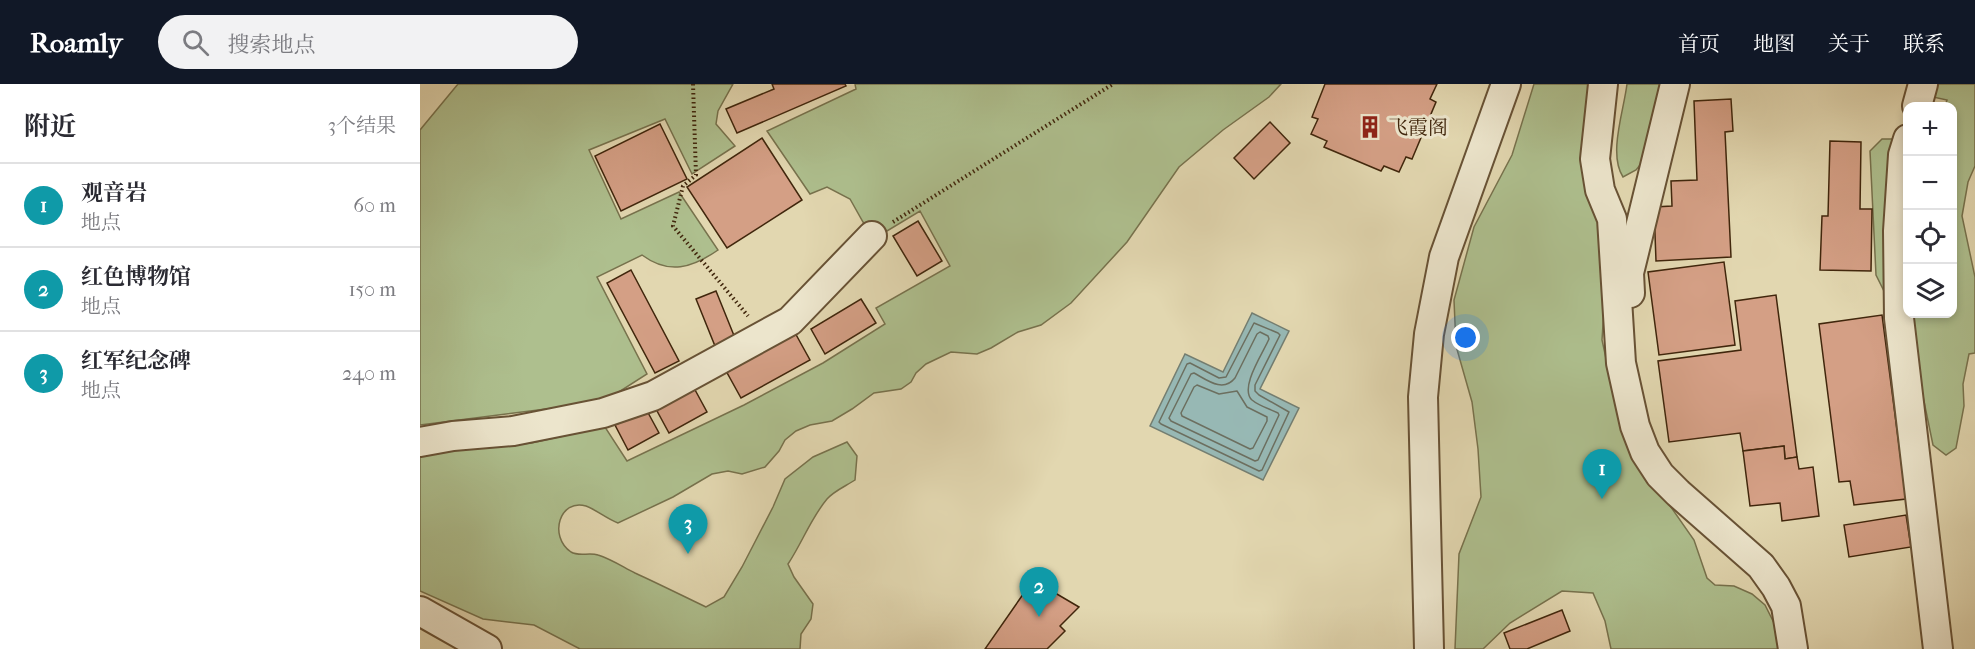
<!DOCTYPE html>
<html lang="zh">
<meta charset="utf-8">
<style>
body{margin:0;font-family:"IM FELL French Canon","Noto Serif SC",serif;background:#f2f2f3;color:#2b2b33}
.controls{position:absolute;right:18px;top:18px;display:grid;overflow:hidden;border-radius:12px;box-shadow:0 3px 9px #0003}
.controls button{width:54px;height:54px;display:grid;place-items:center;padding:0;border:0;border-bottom:2px solid #e1e1e2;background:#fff;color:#2b2b33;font:30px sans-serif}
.you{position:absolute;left:1046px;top:254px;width:21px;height:21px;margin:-15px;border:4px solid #fff;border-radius:50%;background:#1a73e8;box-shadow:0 0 0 9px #1a73e833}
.badge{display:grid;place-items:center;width:39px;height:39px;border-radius:50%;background:#111827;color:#fff;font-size:20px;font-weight:700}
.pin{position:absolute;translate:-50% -50px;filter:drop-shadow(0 2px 3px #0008)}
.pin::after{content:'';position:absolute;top:32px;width:21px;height:18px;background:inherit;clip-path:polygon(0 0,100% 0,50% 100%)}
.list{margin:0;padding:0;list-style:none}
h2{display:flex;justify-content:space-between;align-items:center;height:78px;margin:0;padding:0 24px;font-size:26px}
h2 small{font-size:20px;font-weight:400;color:#7c7c81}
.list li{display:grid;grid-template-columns:39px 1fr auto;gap:18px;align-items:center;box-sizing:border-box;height:84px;padding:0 24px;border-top:2px solid #e1e1e2}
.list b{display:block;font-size:22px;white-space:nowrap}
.list p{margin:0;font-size:20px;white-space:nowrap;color:#7c7c81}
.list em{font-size:20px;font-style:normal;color:#7c7c81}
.icon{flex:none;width:33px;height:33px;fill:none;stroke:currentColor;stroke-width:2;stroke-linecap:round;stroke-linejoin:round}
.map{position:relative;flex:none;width:1555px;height:565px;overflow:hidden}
header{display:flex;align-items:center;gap:36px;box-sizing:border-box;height:84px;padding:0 30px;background:#111827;color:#fff}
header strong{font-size:28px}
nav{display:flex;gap:33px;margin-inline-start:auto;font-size:21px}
.search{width:420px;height:54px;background:#f2f2f3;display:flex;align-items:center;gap:15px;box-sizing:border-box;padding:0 21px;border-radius:33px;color:#7c7c81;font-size:22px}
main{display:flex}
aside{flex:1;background:#fff}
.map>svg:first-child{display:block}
.green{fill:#aebf8e;stroke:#77724d;stroke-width:1.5}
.water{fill:#97b8b4;stroke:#747e71;stroke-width:1.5}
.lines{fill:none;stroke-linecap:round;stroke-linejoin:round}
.shore{stroke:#6c6f60;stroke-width:1.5}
.building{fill:#d49f85;stroke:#40260c;stroke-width:1.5}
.minor-casing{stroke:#685235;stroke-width:32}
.path{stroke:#40260c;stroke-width:4;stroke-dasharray:1.5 3;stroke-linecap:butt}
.minor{stroke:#ece5cc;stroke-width:28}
.labels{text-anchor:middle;stroke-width:6;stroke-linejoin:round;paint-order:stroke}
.poi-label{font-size:20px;fill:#40260c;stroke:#ece5cc;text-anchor:start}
</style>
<header>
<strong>Roamly</strong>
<div class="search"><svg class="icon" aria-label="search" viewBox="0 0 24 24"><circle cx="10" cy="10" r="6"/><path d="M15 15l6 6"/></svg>搜索地点</div>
<nav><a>首页</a><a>地图</a><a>关于</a><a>联系</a></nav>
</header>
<main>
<aside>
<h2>附近<small>3个结果</small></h2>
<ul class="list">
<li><span class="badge" style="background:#0f9aa8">1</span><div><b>观音岩</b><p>地点</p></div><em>60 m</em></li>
<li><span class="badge" style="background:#0f9aa8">2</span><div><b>红色博物馆</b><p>地点</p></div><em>150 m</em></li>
<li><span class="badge" style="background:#0f9aa8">3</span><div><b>红军纪念碑</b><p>地点</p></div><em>240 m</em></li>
</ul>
</aside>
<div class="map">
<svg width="1555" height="565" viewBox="0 0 1555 565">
<rect width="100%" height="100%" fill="#e2d7b0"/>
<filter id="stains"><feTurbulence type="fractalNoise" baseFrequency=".00333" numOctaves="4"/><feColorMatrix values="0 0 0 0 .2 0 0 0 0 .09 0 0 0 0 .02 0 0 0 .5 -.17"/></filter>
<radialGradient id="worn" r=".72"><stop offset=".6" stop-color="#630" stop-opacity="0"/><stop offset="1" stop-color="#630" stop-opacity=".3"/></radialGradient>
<!-- green -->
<g class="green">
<path d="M38 0H313L298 27 296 40 315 62 272 90 245 35 169 66 201 135 259 108 298 166C272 184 249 191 222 171L177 193 227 290 191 313 158 321 0 341V46Z"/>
<path d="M435 0H861L849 13 803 46 759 83 707 158 651 219 621 241 598 248 571 264 557 270 531 268 506 280 496 289 491 298 481 305 454 309 432 325 412 337 390 341 376 347 365 356 359 367 345 383 322 390 308 387 292 390 253 413 198 439C187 435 175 425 166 422 140 414 128 452 151 468 159 473 169 468 178 471 191 475 203 483 215 489 239 500 263 512 286 523L304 513 322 483 353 423 365 395 393 373 427 358 437 372 435 396C426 402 414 407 407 415 391 434 382 459 368 480L374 493 393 520 391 535 381 550 380 565H160L114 541 63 535 0 507V370L111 359 185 343 207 377 324 321 403 279 465 240 456 224 530 182 500 127 467 147 454 149 443 138 430 115 407 103 390 110 347 47 436 5Z"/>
<polygon points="1114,0 1172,0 1186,195 1182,256 1200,339 1246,416 1274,456 1287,494 1295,501 1314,502 1332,510 1345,521 1356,543 1359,565 1191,565 1185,537 1173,509 1142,507 1090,539 1063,565 1035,565 1039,470 1061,413 1058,365 1052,318 1036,262 1034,216 1054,143 1092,71"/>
<path d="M1207 0H1245L1229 70 1216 86 1203 93C1188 70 1204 26 1207 0Z"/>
<polygon points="1516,0 1555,0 1555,82 1548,98 1542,132 1555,193 1555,269 1549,270 1543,300 1544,322 1536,364 1526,371 1513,361 1487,235 1466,211 1456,191 1450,67 1462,55 1487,55 1488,230 1532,230 1532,22 1525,22 1527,16 1513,13"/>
</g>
<!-- water -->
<polygon class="water" points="832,229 869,247 840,305 879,324 843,396 730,342 765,270 803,288"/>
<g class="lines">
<!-- shore -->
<g class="shore">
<polygon points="834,239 858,249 860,251 835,301 835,307 839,311 869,328 842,386 839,387 741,340 739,338 767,280 770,279 799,294 806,293"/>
<path d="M840 248 848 252 849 255C843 269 819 304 832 316 839 322 850 325 858 329L859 331 838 376 835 377 751 337 749 334 771 290 774 289C787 296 803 309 815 294L837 250Z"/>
<polygon points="777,301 799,310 817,307 827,323 847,333 847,337 833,364 830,365 762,332 761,329 774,303"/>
</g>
</g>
<!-- building -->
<g class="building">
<polygon points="352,0 425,0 426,2 317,49 306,25 354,5"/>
<polygon points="905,0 1017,0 1010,15 1016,18 992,75 986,73 979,88 964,82 961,87 904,63 907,57 891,50 898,35 892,33"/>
<polygon points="1311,15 1313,47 1305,48 1311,173 1236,177 1234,123 1252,122 1251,97 1277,96 1274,17"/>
<polygon points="850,38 870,59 834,95 814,74"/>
<polygon points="240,40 267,95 201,127 175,72"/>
<polygon points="342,54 382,116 307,164 267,103"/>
<polygon points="1410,57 1441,58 1440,125 1452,125 1451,187 1400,186 1402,132 1408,132"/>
<polygon points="498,137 522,177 497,192 473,152"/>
<polygon points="1304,178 1315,261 1239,271 1228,188"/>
<polygon points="211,186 259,277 235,289 187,199"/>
<polygon points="296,207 315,254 295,262 276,215"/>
<polygon points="1356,211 1377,373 1365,375 1364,362 1323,367 1320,349 1249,358 1238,277 1321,266 1315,217"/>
<polygon points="441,215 456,239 405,270 391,245"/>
<polygon points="1462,231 1486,415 1434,421 1430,397 1419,398 1399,240"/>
<polygon points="374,247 390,276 321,314 305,285"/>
<polygon points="274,304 287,328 249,349 236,325"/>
<polygon points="226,325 239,349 208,366 195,341"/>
<polygon points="1364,362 1365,375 1377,373 1379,385 1393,383 1399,432 1362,437 1360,419 1330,422 1323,367"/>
<polygon points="1486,431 1491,463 1429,473 1424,441"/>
<polygon points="613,496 659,523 640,542 645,547 627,565 565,565"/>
<polygon points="1142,526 1150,547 1107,565 1090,565 1084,549"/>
</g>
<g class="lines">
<!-- minor casing -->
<g class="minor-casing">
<g id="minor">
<polyline points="1183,0 1175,75 1180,106 1192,135 1201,279 1215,342 1225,368 1240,391 1258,409 1341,482 1356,503 1366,522 1373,565"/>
<polyline points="1497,22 1503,0"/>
<polyline points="1488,55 1483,71 1478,147 1479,234 1518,565"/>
<polyline points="1210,209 1209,189 1255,0"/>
<polyline points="0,358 33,352 93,347 183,329 233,312 370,237 452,152"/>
<polyline points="0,527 67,565"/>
<polyline points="1009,565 1003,313 1009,250 1024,173 1086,0"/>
</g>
</g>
<!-- path -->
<g class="path">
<polyline points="273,0 276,91 263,102 253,142 328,232"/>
<polyline points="473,138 693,0"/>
</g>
<!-- minor -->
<use href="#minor" class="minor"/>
</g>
<!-- icons -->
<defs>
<g id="building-bare" transform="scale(1.8)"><path d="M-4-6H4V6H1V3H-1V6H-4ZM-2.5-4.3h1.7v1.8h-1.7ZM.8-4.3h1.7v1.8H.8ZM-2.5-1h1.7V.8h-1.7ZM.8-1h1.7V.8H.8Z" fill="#8f2418" stroke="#ece5cc" stroke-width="2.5" paint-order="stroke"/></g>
</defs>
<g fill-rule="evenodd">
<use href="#building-bare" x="950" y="43"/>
</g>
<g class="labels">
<!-- poi labels -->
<g class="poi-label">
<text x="968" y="50">飞霞阁</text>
</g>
</g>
<rect width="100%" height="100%" filter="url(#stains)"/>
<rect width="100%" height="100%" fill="url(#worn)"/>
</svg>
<div class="controls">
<button>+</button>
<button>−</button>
<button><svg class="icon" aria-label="locate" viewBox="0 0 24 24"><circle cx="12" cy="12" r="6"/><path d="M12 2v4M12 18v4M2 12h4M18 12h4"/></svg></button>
<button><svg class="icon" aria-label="layers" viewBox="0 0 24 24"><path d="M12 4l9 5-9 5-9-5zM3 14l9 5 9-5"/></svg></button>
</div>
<div class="you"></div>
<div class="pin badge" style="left:1182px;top:415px;background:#0f9aa8">1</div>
<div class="pin badge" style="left:619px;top:533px;background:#0f9aa8">2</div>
<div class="pin badge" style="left:268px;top:470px;background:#0f9aa8">3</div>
</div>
</main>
